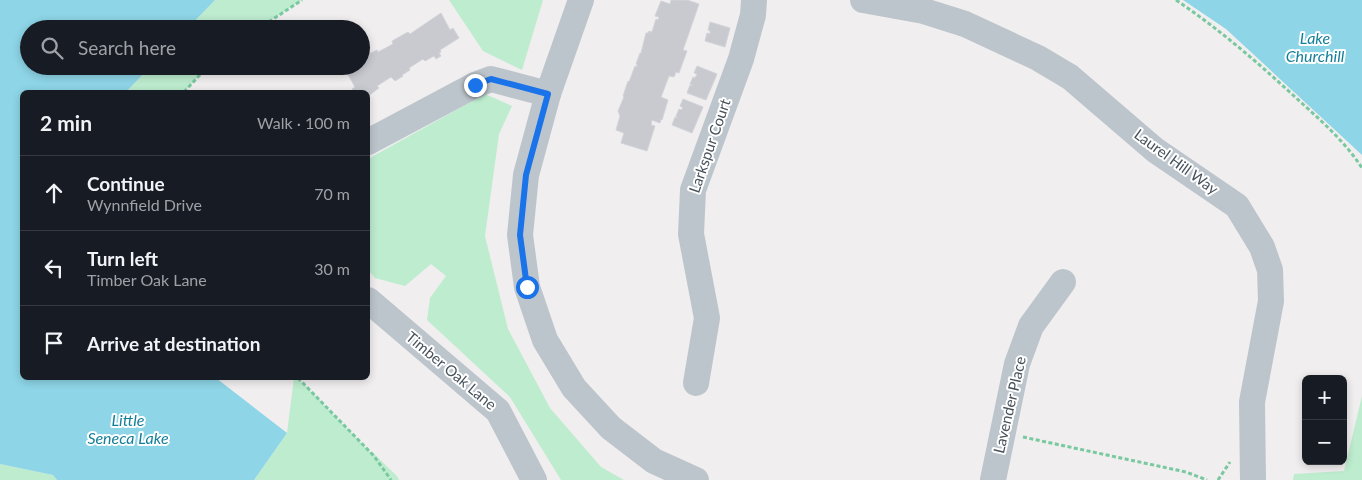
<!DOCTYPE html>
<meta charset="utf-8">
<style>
body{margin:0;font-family:Lato,sans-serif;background:#20242c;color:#f1f3f6}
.controls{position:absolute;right:15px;bottom:15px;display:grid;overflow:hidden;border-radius:8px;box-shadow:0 2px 8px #0003}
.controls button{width:45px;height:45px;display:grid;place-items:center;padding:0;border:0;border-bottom:1px solid #363941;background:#171b24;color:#f1f3f6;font:25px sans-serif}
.stop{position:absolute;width:15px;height:15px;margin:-11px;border:4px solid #1a73e8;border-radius:50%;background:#fff}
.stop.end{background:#1a73e8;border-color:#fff;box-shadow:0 1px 5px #0008}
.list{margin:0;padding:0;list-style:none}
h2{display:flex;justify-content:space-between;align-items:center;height:65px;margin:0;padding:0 20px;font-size:21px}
h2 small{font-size:16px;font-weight:400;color:#9ea1a6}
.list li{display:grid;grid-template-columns:32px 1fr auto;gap:15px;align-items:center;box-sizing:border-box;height:75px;padding:0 20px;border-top:1px solid #363941}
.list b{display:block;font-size:19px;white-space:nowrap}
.list p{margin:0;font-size:16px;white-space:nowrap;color:#9ea1a6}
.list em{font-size:16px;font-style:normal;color:#9ea1a6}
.icon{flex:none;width:28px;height:28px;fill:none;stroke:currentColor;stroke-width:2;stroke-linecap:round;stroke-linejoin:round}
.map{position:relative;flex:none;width:1362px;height:480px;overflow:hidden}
.search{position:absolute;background:#171b24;box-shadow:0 2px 8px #0003;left:20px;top:20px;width:350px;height:55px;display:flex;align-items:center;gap:12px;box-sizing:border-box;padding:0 18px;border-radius:28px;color:#9ea1a6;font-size:19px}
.panel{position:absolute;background:#171b24;box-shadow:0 2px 8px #0003;left:20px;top:90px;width:350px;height:290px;border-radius:8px}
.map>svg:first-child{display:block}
.green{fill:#beeccf}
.water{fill:#8dd5e7}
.building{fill:#c8cad0;stroke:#d2d4d9}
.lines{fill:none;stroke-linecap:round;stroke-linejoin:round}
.path{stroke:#78c8a0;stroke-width:3;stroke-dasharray:4 2.5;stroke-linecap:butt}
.minor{stroke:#bdc5cc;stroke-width:26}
.route{stroke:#1a73e8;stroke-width:6}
.labels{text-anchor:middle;stroke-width:4;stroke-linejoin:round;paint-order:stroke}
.street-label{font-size:15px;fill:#47515a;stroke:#fff}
.water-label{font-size:16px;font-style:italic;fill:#147f99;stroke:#fff}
</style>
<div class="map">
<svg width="1362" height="480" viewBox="0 0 1362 480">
<rect width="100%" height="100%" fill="#f0eeee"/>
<!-- green -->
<g class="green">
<polygon points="215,0 302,0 258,29 187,29"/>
<polygon points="449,0 543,0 522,70 483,51"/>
<polygon points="151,66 208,66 184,92 126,92"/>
<polygon points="485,94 512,106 499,134 485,236 508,329 550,408 601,467 624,480 561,480 510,397 427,320 430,298 446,276 431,264 405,286 375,278 368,270 368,159"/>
<polygon points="294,378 298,378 370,452 372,452 397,476 399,480 254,480 287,433"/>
<polygon points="1362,396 1362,480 1293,480 1294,474 1344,471"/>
<polygon points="0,464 53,475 57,480 0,480"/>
</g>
<!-- water -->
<g class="water">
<polygon points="0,0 215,0 187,29 29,29 29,66 151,66 126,92 22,92 22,378 216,378 287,433 254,480 57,480 53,475 0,464"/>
<polygon points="1183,0 1362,0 1362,155 1226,29"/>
</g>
<!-- building -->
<g class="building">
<polygon points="671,0 687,0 699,4 683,50 687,51 679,73 676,72 674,77 669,76 661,97 668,100 662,120 661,119 660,123 652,120 651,125 655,126 647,151 621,143 624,133 616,130 620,116 618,111 624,97 623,96 628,81 629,82 635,66 637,67 637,64 636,64 640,53 641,53 646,33 648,33 649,31 652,32 656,19 658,20 659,17 655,16 661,1 670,4"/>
<polygon points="441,13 450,30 453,28 459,38 440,50 441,52 439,53 441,56 436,59 434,56 425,61 423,59 409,68 410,70 402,75 403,76 395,81 391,77 377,86 379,88 368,96 368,92 355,92 352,89 355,87 346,71 355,66 361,66 361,58 377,50 378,52 393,44 392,41 408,32 410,34"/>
<polygon points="710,22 730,28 725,47 705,41 707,33 710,34 710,31 708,30"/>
<polygon points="697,66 717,74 706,100 687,93 690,85 692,86 692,85 690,84 693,77 695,78 697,74 694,73"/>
<polygon points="683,99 703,107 692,133 672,125 675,117 678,118 676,116 679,109 681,110 683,108 680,106"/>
</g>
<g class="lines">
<!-- path -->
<g class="path">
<path d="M1176 0C1219 29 1256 61 1294 96 1318 118 1344 140 1362 168"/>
<polyline points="258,29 302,0"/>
<polyline points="184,92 208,66"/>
<polyline points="298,378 374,456 391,480"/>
<polyline points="1023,437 1186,472 1207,480"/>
<polyline points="1218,480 1230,462"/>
</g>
<!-- minor -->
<g class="minor">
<polyline points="581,0 548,94 526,175 520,235 527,287 545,340 574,388 611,428 654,461 696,480"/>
<polyline points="863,0 924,11 965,24 1038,58 1070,77 1155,150 1237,206 1262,247 1270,270 1271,301 1252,402 1253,480"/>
<polyline points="368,142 475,85 491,79 548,94"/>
<polyline points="368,300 498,411 534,480"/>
<polyline points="696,383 707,318 691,234 693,190 741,59 753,15 754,0"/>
<polyline points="993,480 1017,364 1031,326 1063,282"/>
</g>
</g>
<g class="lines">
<!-- route -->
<polyline class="route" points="475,85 491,79 548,94 526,175 520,235 527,287"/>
</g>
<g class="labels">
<!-- street labels -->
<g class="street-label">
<text transform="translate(710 146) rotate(-71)" y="5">Larkspur Court</text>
<text transform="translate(1176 162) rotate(36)" y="5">Laurel Hill Way</text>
<text transform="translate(451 371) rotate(40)" y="5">Timber Oak Lane</text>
<text transform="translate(1010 405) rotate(-77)" y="5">Lavender Place</text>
</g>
<!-- water labels -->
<g class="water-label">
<text x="1315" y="44">Lake<tspan x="1315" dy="18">Churchill</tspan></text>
<text x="128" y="426">Little<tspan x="128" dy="18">Seneca Lake</tspan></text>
</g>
</g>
</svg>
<div class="controls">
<button>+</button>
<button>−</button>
</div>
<div class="stop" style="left:527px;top:287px"></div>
<div class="stop end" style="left:475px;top:85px"></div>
<div class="search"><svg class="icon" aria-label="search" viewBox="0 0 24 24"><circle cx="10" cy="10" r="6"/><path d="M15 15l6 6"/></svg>Search here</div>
<section class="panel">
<h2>2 min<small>Walk · 100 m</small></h2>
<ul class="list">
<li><svg class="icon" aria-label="ahead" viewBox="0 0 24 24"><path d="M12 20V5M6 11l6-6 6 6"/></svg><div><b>Continue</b><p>Wynnfield Drive</p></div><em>70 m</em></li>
<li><svg class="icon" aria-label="left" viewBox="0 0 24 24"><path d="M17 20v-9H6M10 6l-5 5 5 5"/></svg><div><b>Turn left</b><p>Timber Oak Lane</p></div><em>30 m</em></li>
<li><svg class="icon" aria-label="arrive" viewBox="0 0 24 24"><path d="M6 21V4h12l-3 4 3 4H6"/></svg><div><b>Arrive at destination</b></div></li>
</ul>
</section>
</div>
